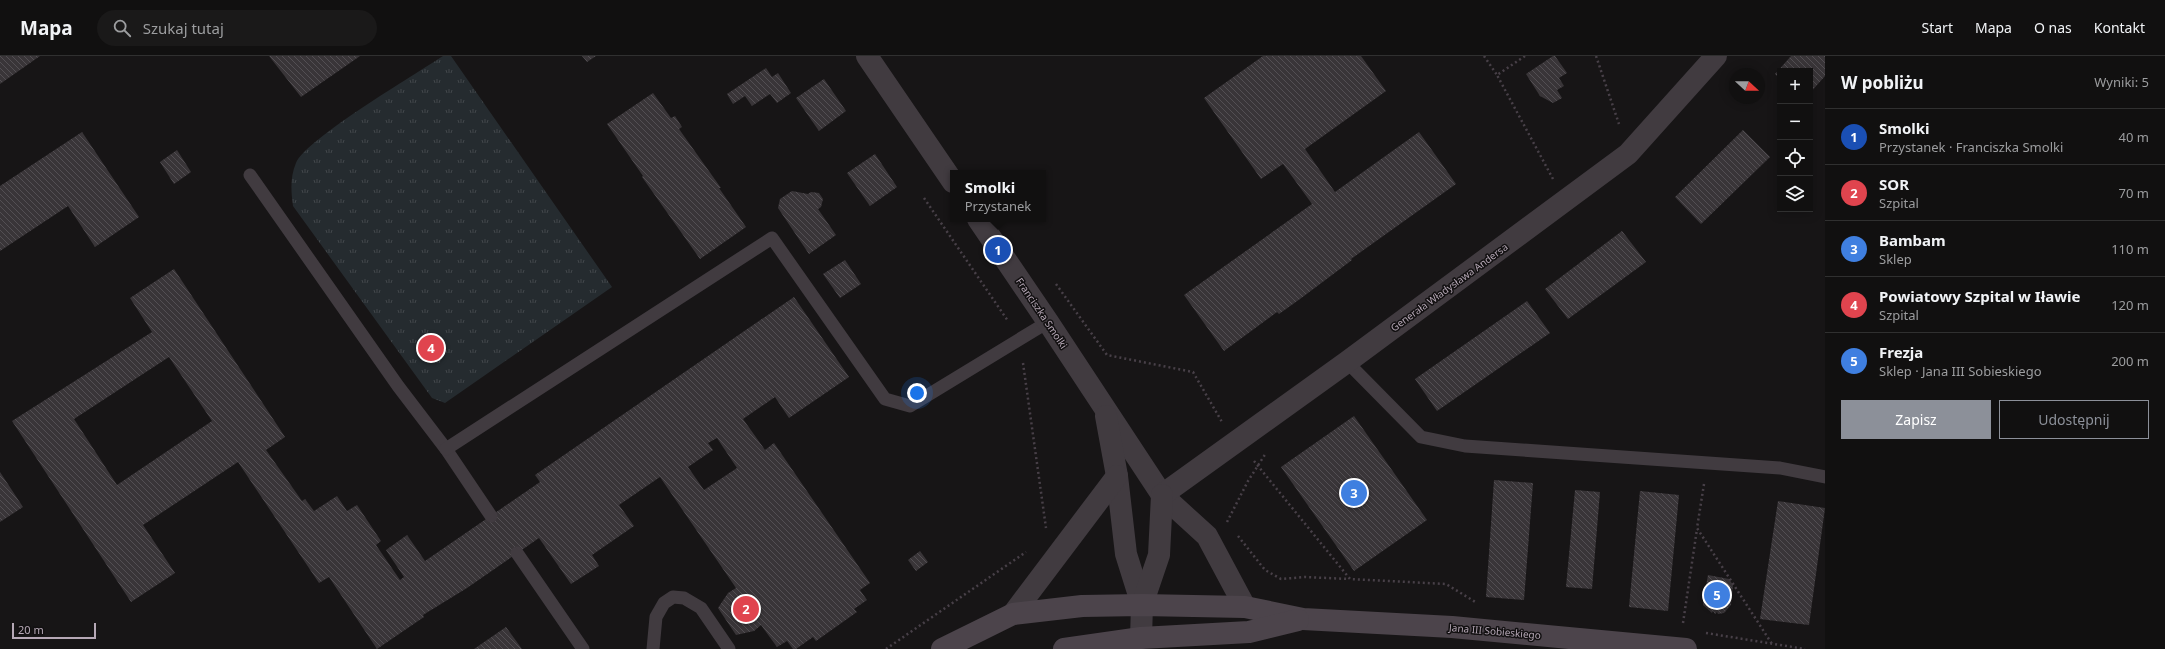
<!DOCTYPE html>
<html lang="pl">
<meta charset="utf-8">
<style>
body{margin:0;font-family:"Noto Sans",sans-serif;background:#1a1919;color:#f1f3f6}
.controls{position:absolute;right:12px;top:12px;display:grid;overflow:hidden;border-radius:0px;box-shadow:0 2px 10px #0003}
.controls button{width:36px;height:36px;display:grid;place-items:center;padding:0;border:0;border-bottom:1px solid #303030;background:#111010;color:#f1f3f6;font:20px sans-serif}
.compass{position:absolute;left:1729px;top:12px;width:36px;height:36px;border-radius:50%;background:#111010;box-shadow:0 2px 10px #0003;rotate:111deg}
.scale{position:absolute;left:12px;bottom:10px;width:84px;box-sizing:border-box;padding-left:4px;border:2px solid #b6a8b6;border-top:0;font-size:11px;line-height:14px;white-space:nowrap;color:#b6a8b6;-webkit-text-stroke:3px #121011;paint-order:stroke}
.you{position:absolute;left:917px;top:337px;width:14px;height:14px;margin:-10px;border:3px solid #fff;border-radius:50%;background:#1a73e8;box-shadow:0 0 0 6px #1a73e833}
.badge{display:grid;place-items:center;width:26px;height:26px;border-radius:50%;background:#8c9099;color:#fff;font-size:13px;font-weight:700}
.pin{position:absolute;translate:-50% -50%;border:2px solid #fff;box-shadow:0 1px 4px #0006}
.popup{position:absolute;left:950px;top:114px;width:96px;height:52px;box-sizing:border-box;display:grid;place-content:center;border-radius:0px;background:#111010;filter:drop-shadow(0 1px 3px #0005);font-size:13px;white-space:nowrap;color:#9c9d9f}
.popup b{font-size:15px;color:#f1f3f6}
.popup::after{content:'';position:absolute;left:50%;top:100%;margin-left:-8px;border:8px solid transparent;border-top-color:#111010}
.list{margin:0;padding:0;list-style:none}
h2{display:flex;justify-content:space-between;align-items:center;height:52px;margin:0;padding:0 16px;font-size:17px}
h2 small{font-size:13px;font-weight:400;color:#9c9d9f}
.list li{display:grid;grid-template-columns:26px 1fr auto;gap:12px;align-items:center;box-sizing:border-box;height:56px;padding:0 16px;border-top:1px solid #303030}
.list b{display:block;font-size:15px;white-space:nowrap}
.list p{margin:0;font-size:13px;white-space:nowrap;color:#9c9d9f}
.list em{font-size:13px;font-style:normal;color:#9c9d9f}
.actions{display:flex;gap:8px;padding:12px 16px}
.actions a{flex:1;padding:9px 0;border:1px solid #8c9099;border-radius:0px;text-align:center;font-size:14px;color:#8c9099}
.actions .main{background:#8c9099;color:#fff}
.icon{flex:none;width:22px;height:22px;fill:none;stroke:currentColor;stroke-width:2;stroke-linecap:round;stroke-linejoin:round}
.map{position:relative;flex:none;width:1825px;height:593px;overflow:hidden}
header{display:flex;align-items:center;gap:24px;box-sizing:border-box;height:56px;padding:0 20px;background:#111010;border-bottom:1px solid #303030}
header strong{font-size:19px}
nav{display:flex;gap:22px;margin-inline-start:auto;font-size:14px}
.search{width:280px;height:36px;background:#1a1919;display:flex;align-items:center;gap:10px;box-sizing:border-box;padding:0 14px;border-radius:22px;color:#9c9d9f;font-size:15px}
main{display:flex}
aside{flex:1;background:#111010}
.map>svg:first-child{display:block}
.park{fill:url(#park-tufts)}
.building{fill:url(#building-back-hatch);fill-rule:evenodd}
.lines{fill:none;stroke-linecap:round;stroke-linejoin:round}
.path{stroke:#484048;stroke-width:2.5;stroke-dasharray:2 3;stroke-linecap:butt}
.lane{stroke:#413b40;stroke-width:13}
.street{stroke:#413b40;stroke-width:22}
.secondary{stroke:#4c444b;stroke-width:22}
.labels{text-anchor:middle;stroke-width:3;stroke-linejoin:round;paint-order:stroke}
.street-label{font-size:10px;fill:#b6a8b6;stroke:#121011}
</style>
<header>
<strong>Mapa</strong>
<div class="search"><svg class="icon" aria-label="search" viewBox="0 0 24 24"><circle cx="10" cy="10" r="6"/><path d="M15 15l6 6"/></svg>Szukaj tutaj</div>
<nav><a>Start</a><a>Mapa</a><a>O nas</a><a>Kontakt</a></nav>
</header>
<main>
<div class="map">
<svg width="1825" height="593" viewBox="0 0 1825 593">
<defs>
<pattern id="park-tufts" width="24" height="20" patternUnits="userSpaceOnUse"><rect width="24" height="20" fill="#252b2f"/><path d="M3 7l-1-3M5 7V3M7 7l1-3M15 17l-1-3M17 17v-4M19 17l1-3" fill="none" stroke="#42474b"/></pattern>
<pattern id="building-back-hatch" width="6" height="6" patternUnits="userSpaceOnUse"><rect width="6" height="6" fill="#393538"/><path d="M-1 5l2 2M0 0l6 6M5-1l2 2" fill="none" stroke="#534f53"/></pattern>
</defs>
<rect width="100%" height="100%" fill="#171516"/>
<!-- park -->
<path class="park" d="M443 0H451L612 231 445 347 432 342 293 150C291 135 290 121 296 107 306 83 416 18 443 0Z"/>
<!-- building -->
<g class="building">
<polygon points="0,0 40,0 0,28"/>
<polygon points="269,0 360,0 301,41"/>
<polygon points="582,0 596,0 587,6"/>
<polygon points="1263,0 1361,0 1386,35 1305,93 1335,136 1419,76 1456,128 1351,203 1352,204 1300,243 1279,258 1277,256 1224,295 1184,239 1312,148 1283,108 1261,123 1204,42"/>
<polygon points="1553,0 1555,0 1567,17 1559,22 1564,30 1557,34 1562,42 1553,47 1540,40 1526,18"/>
<polygon points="1791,0 1825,0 1825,20 1810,37 1810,15 1780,15 1780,23 1775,18"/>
<polygon points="766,12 772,21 778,17 791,37 777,47 770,38 752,50 745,40 733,48 727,38"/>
<polygon points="824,23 846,55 819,75 796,42"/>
<polygon points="653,37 671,62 675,60 682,71 679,73 721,132 719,132 746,171 700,203 642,121 643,120 607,68"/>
<polygon points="1743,74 1770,101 1701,168 1675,141"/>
<polygon points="82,76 139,161 95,191 68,150 0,195 0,130"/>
<polygon points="177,94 191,116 174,128 160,106"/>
<polygon points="875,98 897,131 870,150 847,117"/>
<polygon points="792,135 808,138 811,136 819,137 823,143 821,151 818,153 836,179 809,198 778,152 780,143"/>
<polygon points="1622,175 1646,206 1568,263 1545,233"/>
<polygon points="845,204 861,228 840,242 823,218"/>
<path d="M174 213 285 381 266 394 302 445 305 443 314 455 337 440 347 455 357 449 381 485 376 489 400 524 404 521 386 494 407 479 425 505 540 426 535 419 794 241 849 321 789 362 775 341 743 363 765 394 774 387 870 527 860 534 867 544 854 553 857 556 816 585 813 581 796 593H793L787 585 777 591 761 569 754 575 736 579 718 552 728 537 736 532 660 421 619 449 634 470 592 499 599 510 571 528 539 482 467 532 423 559 424 561 377 593 329 521 319 527 238 406 143 469 175 517 131 546 12 365 152 276 130 242ZM169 301 212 365 117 429 74 363ZM717 382 737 412 704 434 688 411 713 394 708 387Z"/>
<polygon points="1527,245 1550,277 1437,355 1415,323"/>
<polygon points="1354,360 1427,464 1354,515 1281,411"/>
<polygon points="0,416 23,451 0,466"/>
<polygon points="1494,424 1533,427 1524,544 1486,541"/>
<polygon points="1575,434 1600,436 1592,533 1566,531"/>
<polygon points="1640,435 1679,439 1668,555 1629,551"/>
<polygon points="1778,445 1825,452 1809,569 1760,563"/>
<polygon points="920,495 928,506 916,515 908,504"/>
<polygon points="1708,519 1729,523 1733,529 1731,549 1724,557 1718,558 1717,556 1715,558 1713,555 1712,557 1703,549 1703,538 1705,535"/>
<polygon points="506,571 522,593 474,593"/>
</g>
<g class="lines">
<!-- path -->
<g class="path">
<polyline points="1484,0 1497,19"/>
<polyline points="1525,0 1497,19 1553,123"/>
<polyline points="1596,0 1619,68"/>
<polyline points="924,142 1008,265"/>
<polyline points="1056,228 1107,299 1193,316 1222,366"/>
<polyline points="1023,307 1046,472"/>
<polyline points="1254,405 1350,523 1446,528 1477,547"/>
<polyline points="1704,428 1697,472 1772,588"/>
<polyline points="1227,466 1248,425 1266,397"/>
<polyline points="1238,480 1265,514 1281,523 1305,521 1349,523"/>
<polyline points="1683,567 1697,473"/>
<polyline points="1706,577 1805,593"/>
<polyline points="886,593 1026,496"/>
</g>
<!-- lane -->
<g class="lane">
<polyline points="250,119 398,330 446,393 491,460"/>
<polyline points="1347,306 1421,381 1465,390 1780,412 1825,421"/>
<polyline points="446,393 772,182 885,343 910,350 1048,266"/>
<polyline points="517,497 583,593"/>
<polyline points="653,593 656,561 664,547 673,541 684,542 701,552 729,593"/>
</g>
<!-- street -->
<g class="street">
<polyline points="867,0 953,126"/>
<polyline points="978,163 1048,266 1162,439 1207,480 1245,551"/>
<polyline points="1106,360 1117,420 1126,498 1142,549"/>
<polyline points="1162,439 1347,306 1628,98 1716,0"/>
<polyline points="1013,558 1117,420"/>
<polyline points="1141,582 1142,549 1159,499 1162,439"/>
</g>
<!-- secondary -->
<g class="secondary">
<polyline points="942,593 1013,558 1082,550 1142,549 1245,551 1303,563 1452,571 1686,593"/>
<polyline points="1064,593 1141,582 1249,576 1298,564"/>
</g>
</g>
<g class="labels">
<!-- street labels -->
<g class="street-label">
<text transform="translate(1449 231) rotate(-36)" y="4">Generała Władysława Andersa</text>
<text transform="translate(1042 257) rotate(56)" y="4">Franciszka Smolki</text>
<text transform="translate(1495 575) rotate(5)" y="4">Jana III Sobieskiego</text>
</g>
</g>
</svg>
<div class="controls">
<button>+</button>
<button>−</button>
<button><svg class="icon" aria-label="locate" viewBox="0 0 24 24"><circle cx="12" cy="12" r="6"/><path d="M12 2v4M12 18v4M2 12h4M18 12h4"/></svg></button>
<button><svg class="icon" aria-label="layers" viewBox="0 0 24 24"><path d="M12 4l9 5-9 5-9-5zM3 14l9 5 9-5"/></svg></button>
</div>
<svg class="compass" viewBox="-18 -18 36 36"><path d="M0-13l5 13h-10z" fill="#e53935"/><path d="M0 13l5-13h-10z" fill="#9c9d9f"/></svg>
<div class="scale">20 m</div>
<div class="you"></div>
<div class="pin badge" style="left:998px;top:194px;background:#1a4fb4">1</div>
<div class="popup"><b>Smolki</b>Przystanek</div>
<div class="pin badge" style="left:746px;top:553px;background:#e0444e">2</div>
<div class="pin badge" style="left:1354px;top:437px;background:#3f7fe0">3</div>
<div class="pin badge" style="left:431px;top:292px;background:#e0444e">4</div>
<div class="pin badge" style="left:1717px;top:539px;background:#3f7fe0">5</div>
</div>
<aside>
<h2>W pobliżu<small>Wyniki: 5</small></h2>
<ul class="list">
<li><span class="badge" style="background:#1a4fb4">1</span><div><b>Smolki</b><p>Przystanek · Franciszka Smolki</p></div><em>40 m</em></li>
<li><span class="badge" style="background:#e0444e">2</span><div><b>SOR</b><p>Szpital</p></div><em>70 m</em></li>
<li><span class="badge" style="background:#3f7fe0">3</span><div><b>Bambam</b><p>Sklep</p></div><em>110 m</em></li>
<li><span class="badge" style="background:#e0444e">4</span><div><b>Powiatowy Szpital w Iławie</b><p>Szpital</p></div><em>120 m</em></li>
<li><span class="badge" style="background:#3f7fe0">5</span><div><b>Frezja</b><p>Sklep · Jana III Sobieskiego</p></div><em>200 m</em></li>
</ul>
<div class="actions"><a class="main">Zapisz</a><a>Udostępnij</a></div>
</aside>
</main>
